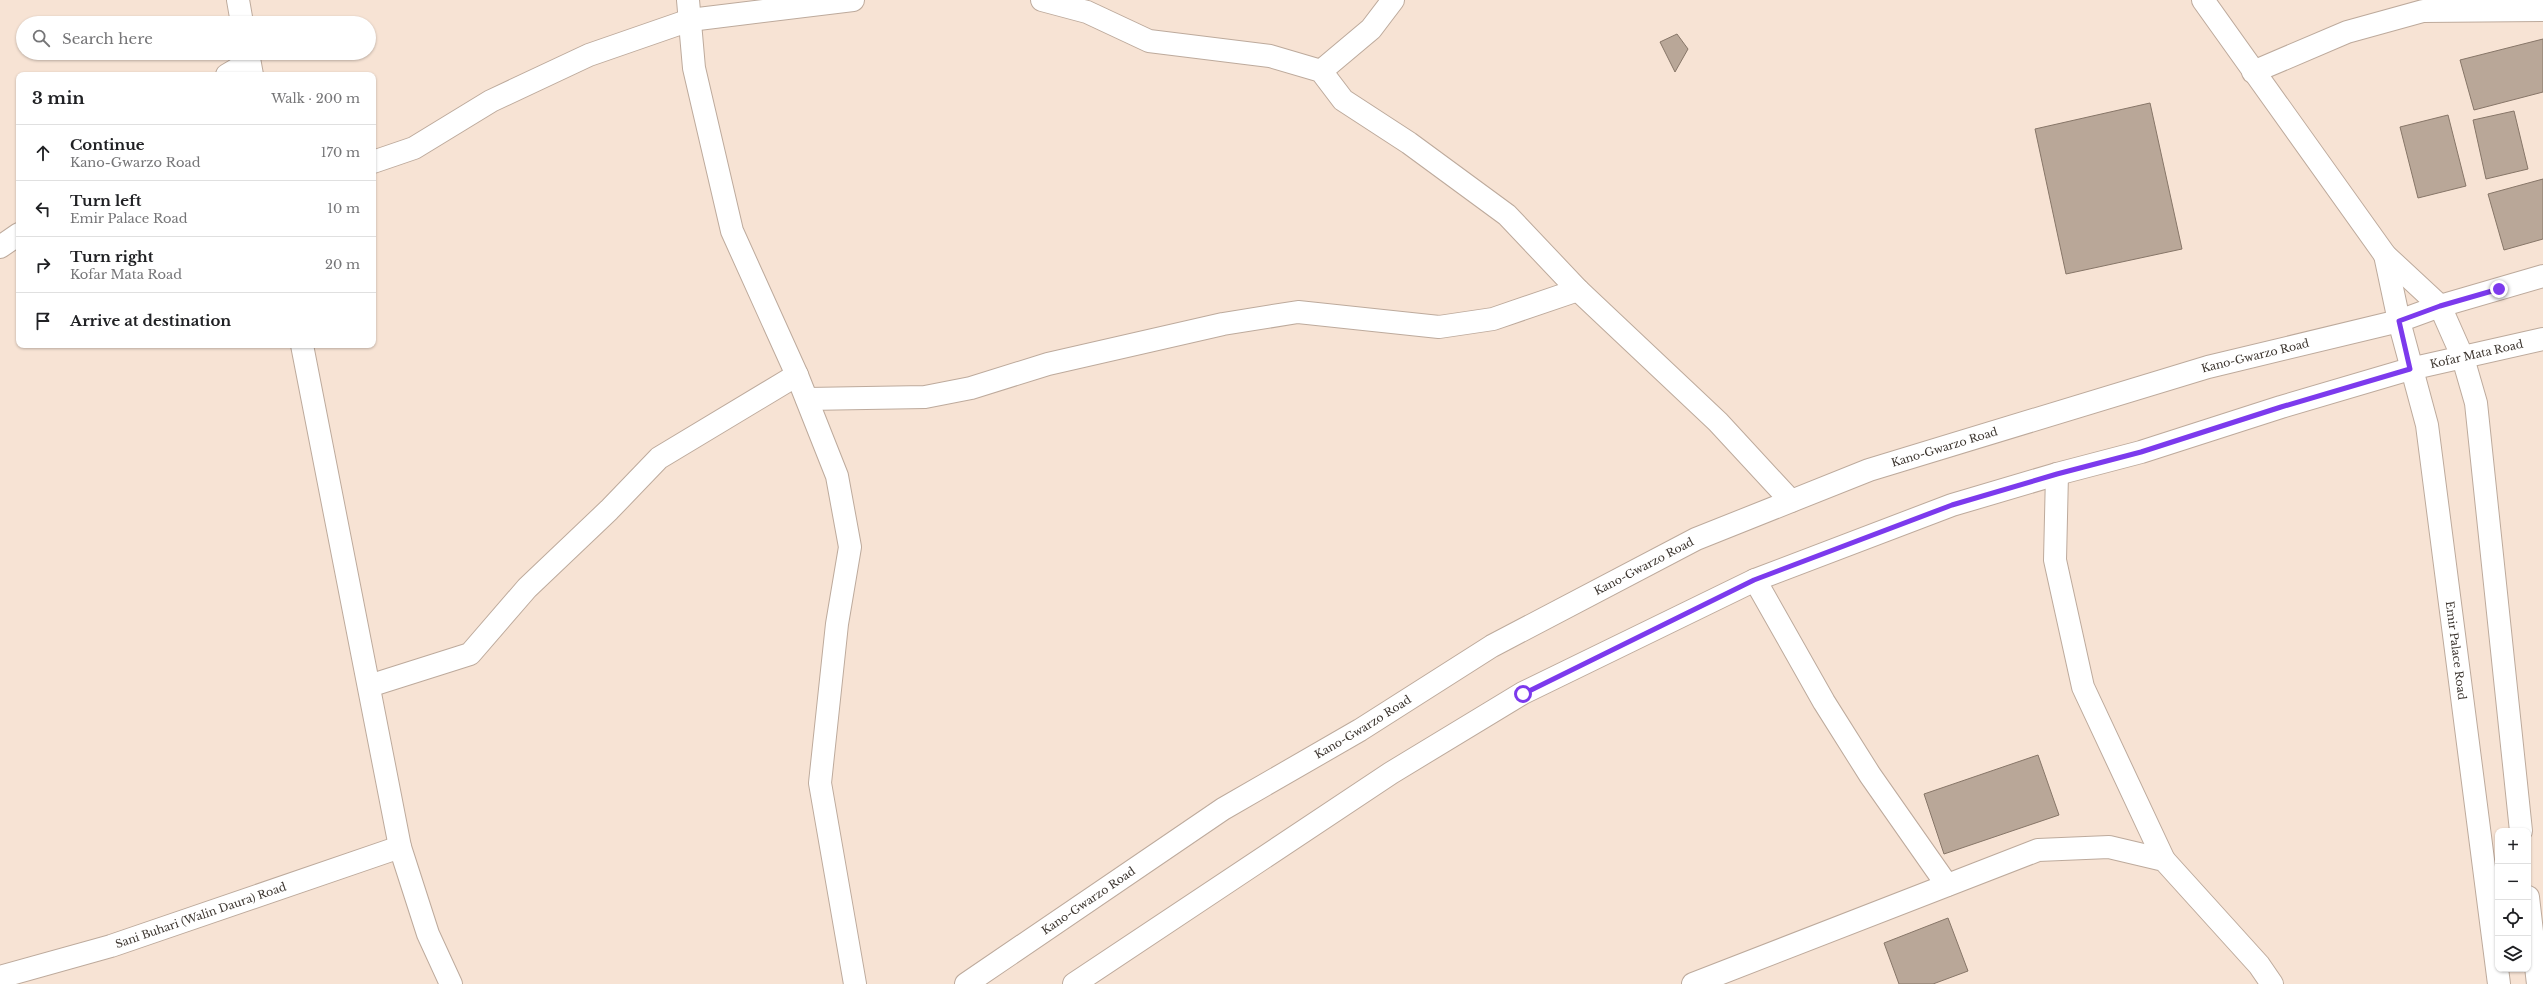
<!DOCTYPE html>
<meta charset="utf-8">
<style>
body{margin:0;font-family:"Libre Baskerville",serif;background:#f2f2f2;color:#202124}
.controls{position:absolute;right:12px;bottom:12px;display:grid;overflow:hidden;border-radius:8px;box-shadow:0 1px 3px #0004}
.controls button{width:36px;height:36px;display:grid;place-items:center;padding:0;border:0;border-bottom:1px solid #e0e0e0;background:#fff;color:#202124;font:20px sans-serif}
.stop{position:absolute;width:12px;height:12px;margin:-9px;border:3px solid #7c3aed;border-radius:50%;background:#fff}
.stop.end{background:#7c3aed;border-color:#fff;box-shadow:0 1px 4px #0008}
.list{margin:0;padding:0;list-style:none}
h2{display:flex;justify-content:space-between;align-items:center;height:52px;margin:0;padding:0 16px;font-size:17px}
h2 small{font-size:13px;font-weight:400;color:#757577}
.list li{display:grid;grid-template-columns:26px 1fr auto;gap:12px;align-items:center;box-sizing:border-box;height:56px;padding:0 16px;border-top:1px solid #e0e0e0}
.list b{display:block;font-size:15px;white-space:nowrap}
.list p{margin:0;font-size:13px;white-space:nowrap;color:#757577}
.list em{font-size:13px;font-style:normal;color:#757577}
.icon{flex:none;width:22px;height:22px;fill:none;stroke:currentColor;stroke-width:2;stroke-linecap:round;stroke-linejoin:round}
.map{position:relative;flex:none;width:2543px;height:984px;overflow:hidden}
.search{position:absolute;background:#fff;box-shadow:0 1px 3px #0004;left:16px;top:16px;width:360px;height:44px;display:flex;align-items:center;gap:10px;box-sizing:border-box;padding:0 14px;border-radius:22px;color:#757577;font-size:15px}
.panel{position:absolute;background:#fff;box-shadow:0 1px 3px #0004;left:16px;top:72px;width:360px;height:276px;border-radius:8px}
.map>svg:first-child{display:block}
.building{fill:#b9a798;stroke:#877668}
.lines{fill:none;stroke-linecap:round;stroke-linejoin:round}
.street-casing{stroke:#bdaa9c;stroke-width:24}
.secondary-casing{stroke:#bdaa9c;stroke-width:24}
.primary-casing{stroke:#bdaa9c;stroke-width:24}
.street{stroke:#fff;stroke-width:22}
.secondary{stroke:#fff;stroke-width:22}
.primary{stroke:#fff;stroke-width:22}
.route{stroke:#7c3aed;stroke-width:5}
.labels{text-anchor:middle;stroke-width:3.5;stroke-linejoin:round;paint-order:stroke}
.street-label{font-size:11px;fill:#3c352f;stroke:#fff}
</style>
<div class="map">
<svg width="2543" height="984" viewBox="0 0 2543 984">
<rect width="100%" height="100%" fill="#f7e3d4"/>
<!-- building -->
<g class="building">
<polygon points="1677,34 1688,49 1675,72 1660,42"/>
<polygon points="2543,39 2543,92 2474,110 2460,60"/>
<polygon points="2150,103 2182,249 2066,274 2035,129"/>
<polygon points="2514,111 2528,169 2486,179 2473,120"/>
<polygon points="2448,115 2466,186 2418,198 2400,127"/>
<polygon points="2543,179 2543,239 2504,250 2488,194"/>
<polygon points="2038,755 2059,815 1944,854 1924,794"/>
<polygon points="1948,918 1968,971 1933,984 1899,984 1884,943"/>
</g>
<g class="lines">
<!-- street casing -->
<g class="street-casing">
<g id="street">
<polyline points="688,0 694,68 732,231 797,375 837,476 850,547 837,624 820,783 855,984"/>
<polyline points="1042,0 1087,12 1149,41 1270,56 1321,71 1343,100 1409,143 1507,215 1578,290 1718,422 1791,501"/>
<polyline points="1321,71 1371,29 1393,0"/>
<polyline points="2253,72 2347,32 2423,11 2543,10"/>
<polyline points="227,75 249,62"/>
<polyline points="373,162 414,148 491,101 589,55 690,20 853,0"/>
<polyline points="0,247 19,234"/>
<polyline points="807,399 925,397 971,388 1048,364 1223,324 1298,312 1439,327 1493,319 1578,290"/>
<polyline points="2057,474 2055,560 2083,687 2164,860"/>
<polyline points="1755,580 1824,702 1870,775 1947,885"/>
<polyline points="369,686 470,654 527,588 609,510 659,458 797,375"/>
<polyline points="1693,984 2038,850 2109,847 2164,860 2259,965 2272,984"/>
</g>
</g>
<!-- secondary casing -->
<g class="secondary-casing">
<g id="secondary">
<polyline points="238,0 242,23"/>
<polyline points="2203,0 2385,255 2440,306"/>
<polyline points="248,53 252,75"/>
<polyline points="2385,255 2399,321"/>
<polyline points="302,345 400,847 428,934 451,984"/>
<path id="s1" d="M0 977 111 946 400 847"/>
</g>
</g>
<!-- primary casing -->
<g class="primary-casing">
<g id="primary">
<polyline points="2440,306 2463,358 2476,403 2521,831"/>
<path id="s2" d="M2399 321 2427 425 2499 984"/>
<polyline points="2528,897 2538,984"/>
<path id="s3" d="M966 984 1223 809 1360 730 1492 646 1696 539 1869 470 2208 367 2399 321 2440 306 2543 276"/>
<path id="s4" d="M1074 984 1391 773 1523 693 1755 580 1952 505 2057 474 2141 452 2281 407 2410 369 2543 339"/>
</g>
</g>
<!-- street -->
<use href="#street" class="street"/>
<!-- secondary -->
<use href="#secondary" class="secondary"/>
<!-- primary -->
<use href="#primary" class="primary"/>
</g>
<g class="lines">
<!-- route -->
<polyline class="route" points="1523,694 1754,580 1952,505 2057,474 2141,452 2281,407 2410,369 2399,321 2440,306 2499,289"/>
</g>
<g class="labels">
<!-- street labels -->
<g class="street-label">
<text dy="4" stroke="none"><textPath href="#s4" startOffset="1550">Kofar Mata Road</textPath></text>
<text dy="4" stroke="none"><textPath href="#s3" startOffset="1445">Kano-Gwarzo Road</textPath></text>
<text dy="4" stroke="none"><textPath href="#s3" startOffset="1121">Kano-Gwarzo Road</textPath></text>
<text dy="4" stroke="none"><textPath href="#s3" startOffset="797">Kano-Gwarzo Road</textPath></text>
<text dy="4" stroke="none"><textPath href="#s2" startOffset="335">Emir Palace Road</textPath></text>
<text dy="4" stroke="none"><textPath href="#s3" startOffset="473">Kano-Gwarzo Road</textPath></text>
<text dy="4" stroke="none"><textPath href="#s3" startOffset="148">Kano-Gwarzo Road</textPath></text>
<text dy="4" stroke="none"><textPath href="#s1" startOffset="210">Sani Buhari (Walin Daura) Road</textPath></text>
</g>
</g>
</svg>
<div class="controls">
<button>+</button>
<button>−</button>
<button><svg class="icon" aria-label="locate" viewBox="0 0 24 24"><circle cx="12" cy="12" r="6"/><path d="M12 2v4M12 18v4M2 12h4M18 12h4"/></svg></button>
<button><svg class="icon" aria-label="layers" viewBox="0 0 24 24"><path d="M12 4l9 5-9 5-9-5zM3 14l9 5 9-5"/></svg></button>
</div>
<div class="stop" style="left:1523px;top:694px"></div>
<div class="stop end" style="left:2499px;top:289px"></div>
<div class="search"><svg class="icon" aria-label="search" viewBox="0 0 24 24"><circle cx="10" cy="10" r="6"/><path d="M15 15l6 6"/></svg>Search here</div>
<section class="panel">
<h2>3 min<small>Walk · 200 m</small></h2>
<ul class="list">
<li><svg class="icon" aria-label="ahead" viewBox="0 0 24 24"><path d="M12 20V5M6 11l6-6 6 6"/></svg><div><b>Continue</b><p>Kano-Gwarzo Road</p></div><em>170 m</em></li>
<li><svg class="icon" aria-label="left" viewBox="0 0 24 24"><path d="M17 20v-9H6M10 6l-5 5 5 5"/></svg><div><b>Turn left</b><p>Emir Palace Road</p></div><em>10 m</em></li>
<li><svg class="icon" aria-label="right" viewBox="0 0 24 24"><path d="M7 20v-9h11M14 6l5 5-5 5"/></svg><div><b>Turn right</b><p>Kofar Mata Road</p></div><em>20 m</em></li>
<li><svg class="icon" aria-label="arrive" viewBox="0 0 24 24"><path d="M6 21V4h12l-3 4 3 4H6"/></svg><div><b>Arrive at destination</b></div></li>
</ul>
</section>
</div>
